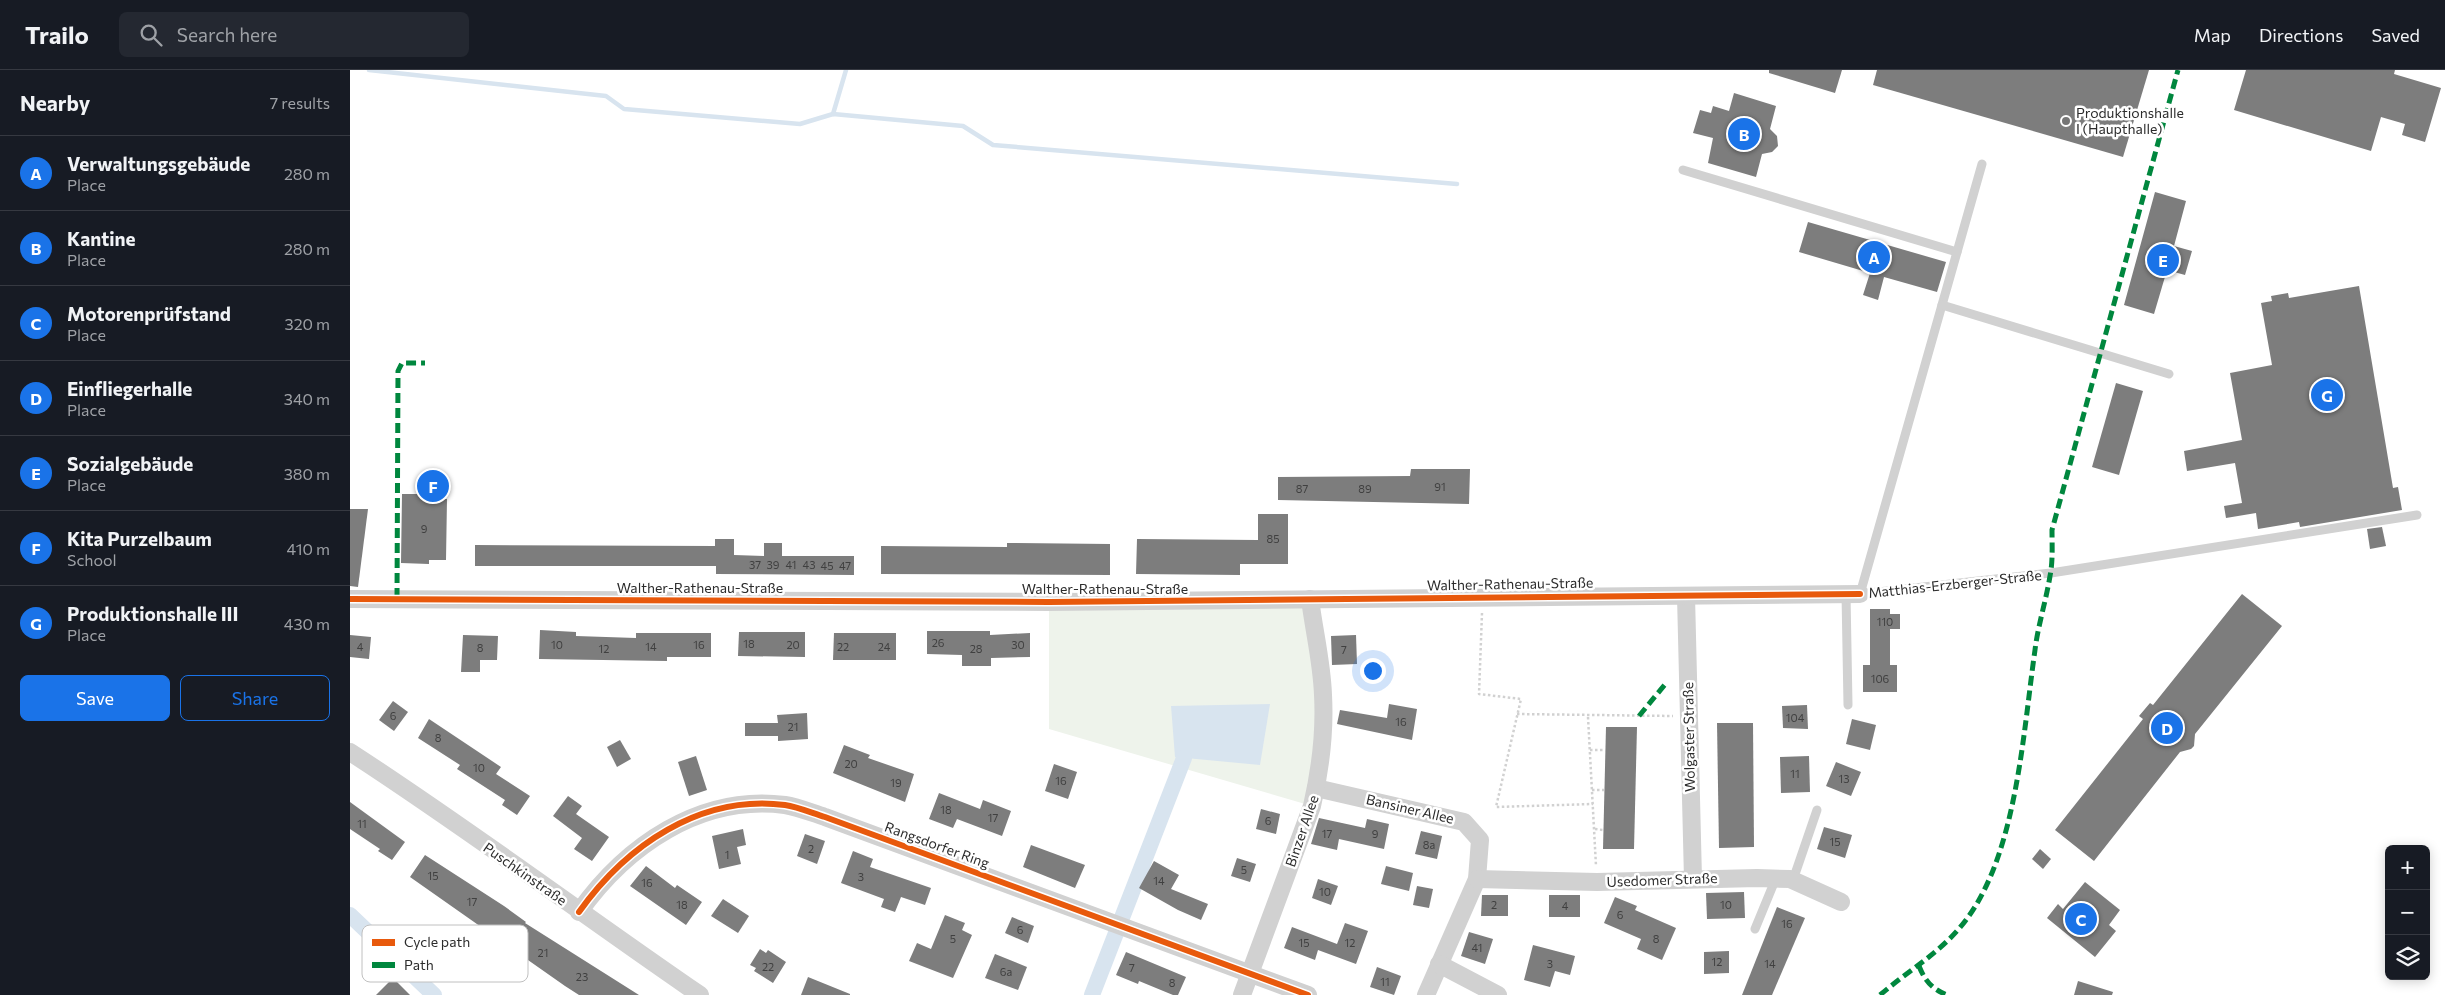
<!DOCTYPE html>
<meta charset="utf-8">
<style>
body{margin:0;font-family:Commissioner,sans-serif;background:#242831;color:#f1f3f6}
.controls{position:absolute;right:15px;bottom:15px;display:grid;overflow:hidden;border-radius:8px;box-shadow:0 2px 12px #0003}
.controls button{width:45px;height:45px;display:grid;place-items:center;padding:0;border:0;border-bottom:1px solid #363941;background:#171b24;color:#f1f3f6;font:25px sans-serif}
.you{position:absolute;left:1022px;top:600px;width:18px;height:18px;margin:-12px;border:4px solid #fff;border-radius:50%;background:#1a73e8;box-shadow:0 0 0 8px #1a73e833}
.badge{display:grid;place-items:center;width:32px;height:32px;border-radius:50%;background:#1a73e8;color:#fff;font-size:16px;font-weight:700}
.pin{position:absolute;translate:-50% -50%;border:2px solid #fff;box-shadow:0 1px 5px #0006}
.list{margin:0;padding:0;list-style:none}
h2{display:flex;justify-content:space-between;align-items:center;height:65px;margin:0;padding:0 20px;font-size:21px}
h2 small{font-size:16px;font-weight:400;color:#9ea1a6}
.list li{display:grid;grid-template-columns:32px 1fr auto;gap:15px;align-items:center;box-sizing:border-box;height:75px;padding:0 20px;border-top:1px solid #363941}
.list b{display:block;font-size:19px;white-space:nowrap}
.list p{margin:0;font-size:16px;white-space:nowrap;color:#9ea1a6}
.list em{font-size:16px;font-style:normal;color:#9ea1a6}
.actions{display:flex;gap:10px;padding:15px 20px}
.actions a{flex:1;padding:11px 0;border:1px solid #1a73e8;border-radius:8px;text-align:center;font-size:18px;color:#1a73e8}
.actions .main{background:#1a73e8;color:#fff}
.icon{flex:none;width:28px;height:28px;fill:none;stroke:currentColor;stroke-width:2;stroke-linecap:round;stroke-linejoin:round}
.map{position:relative;flex:none;width:2095px;height:925px;overflow:hidden}
header{display:flex;align-items:center;gap:30px;box-sizing:border-box;height:70px;padding:0 25px;background:#171b24;border-bottom:1px solid #363941}
header strong{font-size:24px}
nav{display:flex;gap:28px;margin-inline-start:auto;font-size:18px}
.search{width:350px;height:45px;background:#242831;display:flex;align-items:center;gap:12px;box-sizing:border-box;padding:0 18px;border-radius:8px;color:#9ea1a6;font-size:19px}
main{display:flex}
aside{flex:1;background:#171b24}
.map>svg:first-child{display:block}
.green{fill:#eef3eb}
.water{fill:#d8e4ef}
.lines{fill:none;stroke-linecap:round;stroke-linejoin:round}
.stream{stroke:#d8e4ef;stroke-width:4.5}
.canal{stroke:#d8e4ef;stroke-width:16}
.building{fill:#7d7d7d}
.path{stroke:#d1d1d1;stroke-width:2.5;stroke-dasharray:2.5 2.5;stroke-linecap:butt}
.service{stroke:#d1d1d1;stroke-width:9}
.minor{stroke:#d1d1d1;stroke-width:18}
.quiet{stroke:#00873e;stroke-width:5;stroke-dasharray:10 5;stroke-linecap:butt}
.cycleway-casing{stroke:#fff;stroke-width:9}
.cycleway{stroke:#e8590c;stroke-width:6}
.poi-dot{fill:#767676;stroke:#fff;stroke-width:2}
.labels{text-anchor:middle;stroke-width:5;stroke-linejoin:round;paint-order:stroke}
.number-label{font-size:11px;fill:#404040}
.poi-label{font-size:14px;fill:#2c2c2c;stroke:#fff;text-anchor:start}
.street-label{font-size:14px;fill:#2c2c2c;stroke:#fff}
.key{fill:#fff;stroke:#c0c0c0;stroke-width:1}
.key-label{font-size:14px;fill:#2c2c2c}
</style>
<header>
<strong>Trailo</strong>
<div class="search"><svg class="icon" aria-label="search" viewBox="0 0 24 24"><circle cx="10" cy="10" r="6"/><path d="M15 15l6 6"/></svg>Search here</div>
<nav><a>Map</a><a>Directions</a><a>Saved</a></nav>
</header>
<main>
<aside>
<h2>Nearby<small>7 results</small></h2>
<ul class="list">
<li><span class="badge">A</span><div><b>Verwaltungsgebäude</b><p>Place</p></div><em>280 m</em></li>
<li><span class="badge">B</span><div><b>Kantine</b><p>Place</p></div><em>280 m</em></li>
<li><span class="badge">C</span><div><b>Motorenprüfstand</b><p>Place</p></div><em>320 m</em></li>
<li><span class="badge">D</span><div><b>Einfliegerhalle</b><p>Place</p></div><em>340 m</em></li>
<li><span class="badge">E</span><div><b>Sozialgebäude</b><p>Place</p></div><em>380 m</em></li>
<li><span class="badge">F</span><div><b>Kita Purzelbaum</b><p>School</p></div><em>410 m</em></li>
<li><span class="badge">G</span><div><b>Produktionshalle III</b><p>Place</p></div><em>430 m</em></li>
</ul>
<div class="actions"><a class="main">Save</a><a>Share</a></div>
</aside>
<div class="map">
<svg width="2095" height="925" viewBox="0 0 2095 925">
<rect width="100%" height="100%" fill="#fff"/>
<!-- green -->
<polygon class="green" points="960,529 973,626 962,736 699,659 699,532"/>
<!-- water -->
<polygon class="water" points="920,634 910,695 825,687 821,636"/>
<g class="lines">
<!-- stream -->
<g class="stream">
<polyline points="19,0 256,26 274,39 450,54 483,44 613,56 643,75 1107,114"/>
<polyline points="483,44 496,0"/>
</g>
<!-- canal -->
<g class="canal">
<polyline points="0,845 84,925"/>
<polyline points="742,925 834,688"/>
</g>
</g>
<!-- building -->
<g class="building">
<polygon points="1419,0 1492,0 1485,23 1419,3"/>
<polygon points="1527,0 1799,0 1773,87 1523,15"/>
<polygon points="1896,0 2045,0 2044,4 2091,18 2075,72 2052,65 2055,54 2031,47 2021,81 1884,40"/>
<polygon points="1384,23 1426,36 1420,59 1427,66 1428,76 1422,82 1412,84 1406,107 1358,93 1363,68 1343,63 1350,40 1361,43 1363,36 1379,41"/>
<polygon points="1805,122 1836,131 1824,176 1842,181 1835,205 1817,200 1804,244 1774,235"/>
<polygon points="1458,152 1596,192 1587,222 1534,207 1528,230 1513,225 1520,203 1449,182"/>
<polygon points="2009,216 2043,418 2048,417 2052,440 1950,457 1949,452 1908,459 1906,443 1876,448 1874,436 1892,433 1885,393 1837,401 1834,381 1892,370 1880,303 1922,295 1911,233 1922,231 1921,226 1938,223 1939,228"/>
<polygon points="1766,313 1793,321 1769,405 1742,397"/>
<polygon points="1061,399 1120,399 1119,434 928,430 928,407 1060,406"/>
<polygon points="52,424 78,424 78,429 97,429 96,490 79,490 79,494 51,493"/>
<polygon points="0,439 18,439 8,517 0,516"/>
<polygon points="908,444 938,444 938,494 890,494 890,505 786,504 787,469 908,470"/>
<polygon points="2032,457 2036,476 2020,479 2017,459"/>
<polygon points="365,469 384,469 384,485 414,486 414,473 432,473 432,486 504,486 504,505 366,504 366,496 125,496 125,475 365,476"/>
<polygon points="657,473 760,474 760,505 531,504 531,476 657,477"/>
<polygon points="1892,524 1932,556 1845,664 1844,676 1841,679 1830,682 1744,791 1705,760 1793,649 1789,646 1800,633 1803,635"/>
<polygon points="1520,539 1540,539 1540,544 1550,544 1550,559 1540,559 1540,595 1547,595 1547,622 1513,622 1513,595 1520,595"/>
<polygon points="190,560 226,562 226,566 286,568 286,563 361,563 361,587 317,587 317,591 189,589"/>
<polygon points="577,561 640,561 640,565 680,563 680,587 641,588 641,596 612,596 612,585 577,584"/>
<polygon points="389,562 455,562 455,587 388,586"/>
<polygon points="484,563 546,563 546,590 483,590"/>
<polygon points="0,565 21,567 19,589 0,587"/>
<polygon points="113,565 148,566 147,590 130,590 130,602 111,602"/>
<polygon points="1006,565 1007,594 982,595 981,566"/>
<polygon points="43,631 58,642 44,661 29,650"/>
<polygon points="1039,634 1067,639 1062,670 987,654 990,640 1037,648"/>
<polygon points="1457,635 1458,659 1433,658 1432,636"/>
<polygon points="457,643 458,669 428,671 428,666 395,666 395,653 428,653 427,645"/>
<polygon points="79,649 151,697 146,704 180,726 167,745 152,735 155,730 107,699 110,695 68,668"/>
<polygon points="1502,649 1526,655 1520,680 1496,674"/>
<polygon points="1367,653 1403,653 1404,777 1369,778"/>
<polygon points="1256,657 1287,657 1284,779 1253,779"/>
<polygon points="270,670 281,689 267,697 257,677"/>
<polygon points="494,675 520,685 518,688 564,704 555,732 483,703"/>
<polygon points="346,686 357,720 339,726 328,692"/>
<polygon points="1459,686 1460,722 1431,723 1430,687"/>
<polygon points="1486,692 1511,702 1501,726 1476,716"/>
<polygon points="704,694 727,702 718,729 695,721"/>
<polygon points="589,723 630,739 633,730 661,741 652,766 607,749 603,758 579,749"/>
<polygon points="218,726 232,736 226,744 259,767 242,791 224,779 232,768 203,746"/>
<polygon points="0,732 55,772 42,790 28,781 30,779 0,759"/>
<polygon points="911,739 930,744 926,764 906,759"/>
<polygon points="969,748 1015,758 1017,749 1039,754 1034,779 989,769 987,780 961,774"/>
<polygon points="1474,757 1502,765 1495,788 1467,779"/>
<polygon points="393,759 396,775 387,777 391,794 369,799 362,766"/>
<polygon points="1071,761 1092,766 1087,789 1065,784"/>
<polygon points="455,764 475,771 467,794 447,786"/>
<polygon points="681,775 735,795 725,818 673,797"/>
<polygon points="1690,779 1701,789 1693,799 1682,789"/>
<polygon points="503,781 523,789 520,797 581,818 575,835 551,827 545,842 531,837 534,829 491,813"/>
<polygon points="75,785 154,836 176,852 175,853 289,925 229,925 215,916 60,807"/>
<polygon points="887,788 906,794 900,812 881,806"/>
<polygon points="804,791 829,805 821,819 858,834 851,850 828,840 789,818"/>
<polygon points="296,796 325,818 327,815 352,832 336,855 280,816"/>
<polygon points="1036,796 1063,803 1059,821 1031,814"/>
<polygon points="968,809 988,816 981,835 962,828"/>
<polygon points="1735,812 1770,840 1759,855 1766,861 1745,887 1697,848 1708,834 1713,839"/>
<polygon points="1067,816 1083,819 1079,838 1063,835"/>
<polygon points="1394,822 1395,848 1357,849 1356,823"/>
<polygon points="1132,825 1158,825 1158,846 1131,846"/>
<rect x="1199" y="825" width="31" height="22"/>
<polygon points="1265,827 1287,836 1285,840 1326,858 1312,890 1287,879 1291,869 1254,853"/>
<polygon points="373,829 399,846 388,863 361,846"/>
<polygon points="1427,837 1455,848 1422,925 1392,925"/>
<polygon points="595,845 615,853 612,860 622,865 603,908 559,891 567,873 581,879"/>
<polygon points="662,847 684,856 678,873 655,863"/>
<polygon points="995,853 1018,861 1006,894 968,880 965,890 934,878 942,857 987,874"/>
<polygon points="1119,862 1143,869 1135,894 1111,886"/>
<polygon points="1183,875 1225,886 1220,905 1205,901 1200,917 1174,910"/>
<polygon points="410,879 416,883 418,880 436,892 423,913 404,901 406,898 400,895"/>
<polygon points="1379,881 1379,903 1354,904 1354,882"/>
<polygon points="776,882 836,907 828,925 823,925 789,911 788,914 766,905"/>
<polygon points="645,884 677,897 668,920 635,908"/>
<polygon points="1027,897 1051,906 1044,925 1020,917"/>
<polygon points="458,907 500,924 500,925 451,925"/>
<polygon points="43,908 60,925 26,925"/>
<polygon points="1728,911 1763,922 1762,925 1724,925"/>
</g>
<g class="lines">
<!-- path -->
<g class="path">
<polyline points="1132,543 1129,624 1171,629 1146,737 1243,734"/>
<polyline points="1167,644 1323,646"/>
<polyline points="1238,647 1246,796"/>
<polyline points="1240,680 1255,680"/>
<polyline points="1242,720 1254,720"/>
<polyline points="1245,759 1253,760"/>
</g>
<!-- service -->
<g class="service">
<polyline points="1632,94 1510,524 1701,503 2067,445"/>
<polyline points="1333,100 1607,182"/>
<polyline points="1592,235 1819,304"/>
<polyline points="1496,524 1498,635"/>
<polyline points="1443,810 1467,740"/>
<polyline points="1405,859 1426,808"/>
</g>
<!-- minor -->
<g class="minor">
<polyline points="1336,526 1343,809"/>
<polyline points="0,529 699,532 1510,524"/>
<path d="M0 682C119 759 233 845 350 925"/>
<polyline points="966,718 1114,752 1130,770 1127,809 1076,925"/>
<polyline points="1127,809 1247,812 1407,808 1440,809 1491,832"/>
<path d="M229 842C276 776 350 724 435 735 448 737 462 743 475 747L958 925"/>
<polyline points="1089,894 1148,925"/>
<path d="M892 925 962 736C970 701 975 661 973 625 972 593 964 561 960 529"/>
</g>
<!-- quiet -->
<g class="quiet">
<polyline points="47,528 48,301 52,293 75,293"/>
<polyline points="1289,646 1317,612"/>
<path d="M1569 896C1575 911 1582 919 1597 925"/>
<path d="M1530 925C1559 900 1592 882 1616 850 1667 782 1673 663 1685 580 1688 555 1696 531 1700 506 1703 491 1702 475 1702 460L1828 0"/>
</g>
<!-- cycleway casing -->
<g class="cycleway-casing">
<g id="cycleway">
<polyline points="0,529 699,532 1510,524"/>
<path d="M229 842C276 776 350 724 435 735 448 737 462 743 475 747L958 925"/>
</g>
</g>
<!-- cycleway -->
<use href="#cycleway" class="cycleway"/>
</g>
<!-- markers -->
<circle class="poi-dot" cx="1716" cy="51" r="5"/>
<g class="labels">
<!-- number labels -->
<g class="number-label">
<text x="1090" y="421">91</text>
<text x="952" y="423">87</text>
<text x="1015" y="423">89</text>
<text x="74" y="463">9</text>
<text x="923" y="473">85</text>
<text x="405" y="499">37</text>
<text x="423" y="499">39</text>
<text x="441" y="499">41</text>
<text x="459" y="499">43</text>
<text x="477" y="500">45</text>
<text x="495" y="500">47</text>
<text x="1535" y="556">110</text>
<text x="588" y="577">26</text>
<text x="399" y="578">18</text>
<text x="207" y="579">10</text>
<text x="349" y="579">16</text>
<text x="443" y="579">20</text>
<text x="668" y="579">30</text>
<text x="10" y="581">4</text>
<text x="301" y="581">14</text>
<text x="493" y="581">22</text>
<text x="534" y="581">24</text>
<text x="130" y="582">8</text>
<text x="254" y="583">12</text>
<text x="626" y="583">28</text>
<text x="994" y="584">7</text>
<text x="1530" y="613">106</text>
<text x="43" y="650">6</text>
<text x="1445" y="652">104</text>
<text x="1051" y="656">16</text>
<text x="443" y="661">21</text>
<text x="88" y="672">8</text>
<text x="501" y="698">20</text>
<text x="129" y="702">10</text>
<text x="1445" y="708">11</text>
<text x="1494" y="713">13</text>
<text x="711" y="715">16</text>
<text x="546" y="717">19</text>
<text x="596" y="744">18</text>
<text x="643" y="752">17</text>
<text x="918" y="755">6</text>
<text x="12" y="758">11</text>
<text x="977" y="768">17</text>
<text x="1025" y="768">9</text>
<text x="1485" y="776">15</text>
<text x="1079" y="779">8a</text>
<text x="461" y="783">2</text>
<text x="377" y="789">1</text>
<text x="894" y="804">5</text>
<text x="83" y="810">15</text>
<text x="511" y="811">3</text>
<text x="809" y="815">14</text>
<text x="297" y="817">16</text>
<text x="975" y="826">10</text>
<text x="122" y="836">17</text>
<text x="332" y="839">18</text>
<text x="1144" y="839">2</text>
<text x="1376" y="839">10</text>
<text x="1215" y="840">4</text>
<text x="1270" y="849">6</text>
<text x="1437" y="858">16</text>
<text x="670" y="864">6</text>
<text x="603" y="873">5</text>
<text x="1306" y="873">8</text>
<text x="954" y="877">15</text>
<text x="1000" y="877">12</text>
<text x="1127" y="882">41</text>
<text x="193" y="887">21</text>
<text x="1367" y="896">12</text>
<text x="1200" y="898">3</text>
<text x="1420" y="898">14</text>
<text x="418" y="901">22</text>
<text x="782" y="902">7</text>
<text x="656" y="906">6a</text>
<text x="232" y="911">23</text>
<text x="1035" y="916">11</text>
<text x="822" y="917">8</text>
</g>
<!-- poi labels -->
<g class="poi-label">
<text x="1726" y="48">Produktionshalle<tspan x="1726" dy="16">I (Haupthalle)</tspan></text>
</g>
<!-- street labels -->
<g class="street-label">
<text transform="translate(1160 514) rotate(-1)" y="5">Walther-Rathenau-Straße</text>
<text transform="translate(1605 514) rotate(-6)" y="5">Matthias-Erzberger-Straße</text>
<text x="350" y="523">Walther-Rathenau-Straße</text>
<text x="755" y="524">Walther-Rathenau-Straße</text>
<text transform="translate(1339 667) rotate(-91)" y="5">Wolgaster Straße</text>
<text transform="translate(1060 739) rotate(13)" y="5">Bansiner Allee</text>
<text transform="translate(952 761) rotate(-71)" y="5">Binzer Allee</text>
<text transform="translate(587 775) rotate(20)" y="5">Rangsdorfer Ring</text>
<text transform="translate(175 804) rotate(35)" y="5">Puschkinstraße</text>
<text transform="translate(1312 810) rotate(-2)" y="5">Usedomer Straße</text>
</g>
</g>
<!-- legend -->
<rect x="12" y="855" width="166" height="57" rx="8" class="key"/>
<rect x="22" y="869" width="23" height="7" fill="#e8590c"/>
<rect x="22" y="892" width="23" height="6" fill="#00873e"/>
<g class="key-label">
<text x="54" y="877">Cycle path</text>
<text x="54" y="900">Path</text>
</g>
</svg>
<div class="controls">
<button>+</button>
<button>−</button>
<button><svg class="icon" aria-label="layers" viewBox="0 0 24 24"><path d="M12 4l9 5-9 5-9-5zM3 14l9 5 9-5"/></svg></button>
</div>
<div class="you"></div>
<div class="pin badge" style="left:1524px;top:187px">A</div>
<div class="pin badge" style="left:1394px;top:64px">B</div>
<div class="pin badge" style="left:1731px;top:849px">C</div>
<div class="pin badge" style="left:1817px;top:658px">D</div>
<div class="pin badge" style="left:1813px;top:190px">E</div>
<div class="pin badge" style="left:83px;top:416px">F</div>
<div class="pin badge" style="left:1977px;top:325px">G</div>
</div>
</main>
